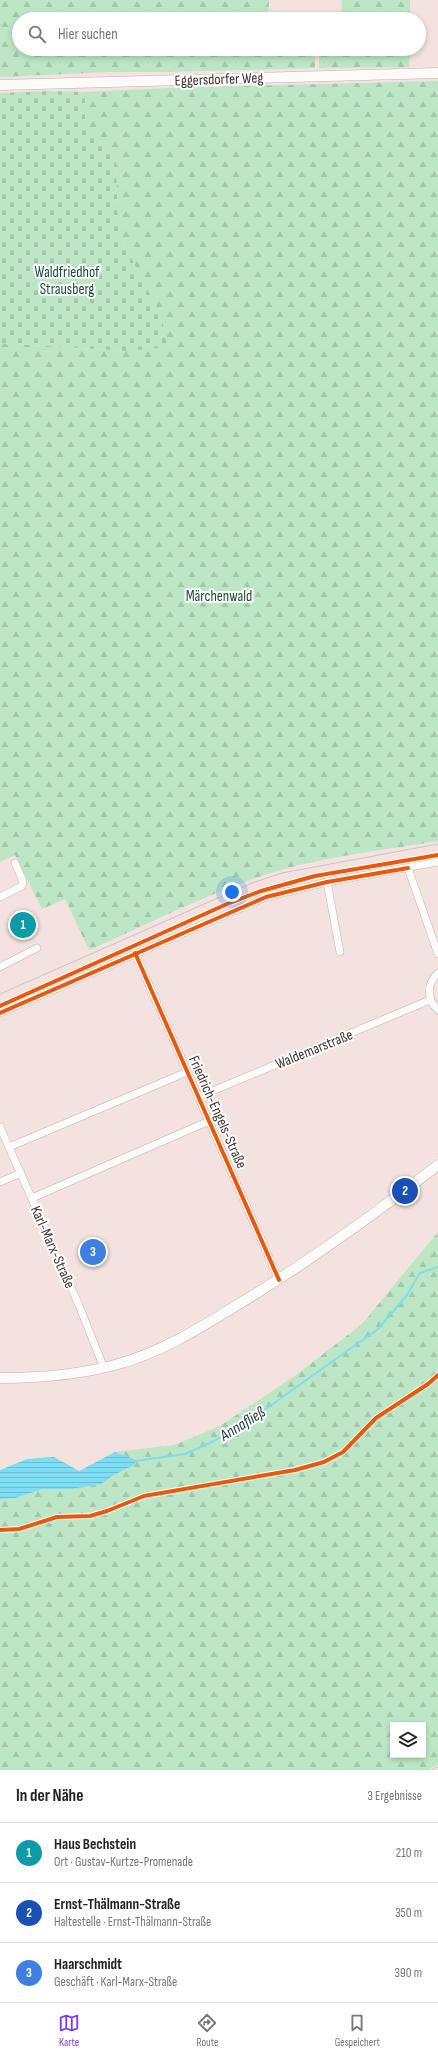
<!DOCTYPE html>
<html lang="de">
<meta charset="utf-8">
<style>
body{margin:0;font-family:"Sofia Sans Condensed",sans-serif;background:#f6f6f6;color:#222}
.controls{position:absolute;right:12px;bottom:12px;display:grid;overflow:hidden;border-radius:0px;box-shadow:0 2px 6px #0003}
.controls button{width:36px;height:36px;display:grid;place-items:center;padding:0;border:0;border-bottom:1px solid #e0e0e0;background:#fff;color:#222;font:20px sans-serif}
.you{position:absolute;left:232px;top:892px;width:14px;height:14px;margin:-10px;border:3px solid #fff;border-radius:50%;background:#1a73e8;box-shadow:0 0 0 6px #1a73e833}
.badge{display:grid;place-items:center;width:26px;height:26px;border-radius:50%;background:#7c3aed;color:#fff;font-size:13px;font-weight:700}
.pin{position:absolute;translate:-50% -50%;border:2px solid #fff;box-shadow:0 1px 4px #0006}
.list{margin:0;padding:0;list-style:none}
h2{display:flex;justify-content:space-between;align-items:center;height:52px;margin:0;padding:0 16px;font-size:17px}
h2 small{font-size:13px;font-weight:400;color:#767676}
.list li{display:grid;grid-template-columns:26px 1fr auto;gap:12px;align-items:center;box-sizing:border-box;height:60px;padding:0 16px;border-top:1px solid #e0e0e0}
.list b{display:block;font-size:15px;white-space:nowrap}
.list p{margin:0;font-size:13px;white-space:nowrap;color:#767676}
.list em{font-size:13px;font-style:normal;color:#767676}
.icon{flex:none;width:22px;height:22px;fill:none;stroke:currentColor;stroke-width:2;stroke-linecap:round;stroke-linejoin:round}
.map{position:relative;flex:none;width:438px;height:1770px;overflow:hidden}
.search{position:absolute;background:#fff;box-shadow:0 2px 6px #0003;left:12px;right:12px;top:12px;height:44px;display:flex;align-items:center;gap:10px;box-sizing:border-box;padding:0 14px;border-radius:22px;color:#767676;font-size:15px}
.sheet{height:232px;background:#fff}
nav{display:flex;justify-content:space-around;align-items:center;box-sizing:border-box;height:56px;border-top:1px solid #e0e0e0;background:#fff;font-size:11px;color:#767676}
nav a{display:grid;justify-items:center;gap:2px}
nav .on{color:#7c3aed}
.map>svg:first-child{display:block}
.forest{fill:url(#forest-firs);fill-rule:evenodd}
.cemetery{fill:url(#cemetery-stones)}
.water{fill:url(#water-rules)}
.lines{fill:none;stroke-linecap:round;stroke-linejoin:round}
.stream{stroke:#7dddf2;stroke-width:2}
.street-casing{stroke:#c2b2ae;stroke-width:8}
.secondary-casing{stroke:#c2b2ae;stroke-width:11}
.street{stroke:#fdfbfa;stroke-width:7}
.secondary{stroke:#fdfbfa;stroke-width:10}
.tram{stroke:#c8c4c3;stroke-width:1}
.cycleway-casing{stroke:#fff;stroke-width:6}
.cycleway{stroke:#e8590c;stroke-width:4}
.labels{text-anchor:middle;stroke-width:4;stroke-linejoin:round;paint-order:stroke}
.street-label{font-size:15px;fill:#45322c;stroke:#fff}
.park-label{font-size:15px;fill:#194f32;stroke:#fff}
.water-label{font-size:16px;font-style:italic;fill:#19373f;stroke:#fff}
</style>
<div class="map">
<svg width="438" height="1770" viewBox="0 0 438 1770">
<defs>
<pattern id="forest-firs" width="22" height="20" patternUnits="userSpaceOnUse"><rect width="22" height="20" fill="#bde6c6"/><path d="M5 1l3.5 6h-7zM16 11l3.5 6h-7z" fill="#a4c6aa"/></pattern>
<pattern id="cemetery-stones" width="16" height="16" patternUnits="userSpaceOnUse"><rect width="16" height="16" fill="#bde6c6"/><path d="M2 7V4a2 2 0 0 1 4 0v3zM10 15v-3a2 2 0 0 1 4 0v3z" fill="#a4c6aa"/></pattern>
<pattern id="water-rules" width="6" height="5" patternUnits="userSpaceOnUse"><rect width="6" height="5" fill="#7dddf2"/><path d="M0 2.5h6" fill="none" stroke="#6dbed0"/></pattern>
</defs>
<rect width="100%" height="100%" fill="#f3e2de"/>
<!-- forest -->
<g class="forest">
<polygon points="0,0 269,0 268,19 19,19 19,49 266,49 266,52 315,53 315,68 167,72 108,72 0,77"/>
<polygon points="342,0 410,0 410,19 341,19"/>
<polygon points="340,49 410,49 409,67 319,68 319,53 340,53"/>
<path d="M438 81V841C384 850 329 856 277 871 212 891 150 923 89 950L65 899 42 909 15 855 0 862V343L126 351 158 310 118 232 116 159 85 126V92L168 88Z"/>
<path d="M438 1232V1764L428 1770H0V1499L16 1498 42 1489H72L101 1484 114 1475 133 1466 135 1460 115 1452 174 1445 220 1426 296 1375 362 1324ZM393 1725H423V1755H393Z"/>
</g>
<!-- cemetery -->
<polygon class="cemetery" points="51,91 85,92 85,126 116,159 118,232 158,310 170,347 126,351 0,343 0,93"/>
<!-- water -->
<polygon class="water" points="115,1452 136,1460 134,1465 114,1475 101,1484 72,1489 42,1489 16,1498 0,1499 0,1470 27,1459 54,1457 79,1471"/>
<g class="lines">
<!-- stream -->
<polyline class="stream" points="135,1461 185,1454 214,1441 267,1408 378,1329 407,1295 420,1273 438,1267"/>
<!-- street casing -->
<g class="street-casing">
<g id="street">
<polyline points="408,868 438,954"/>
<polyline points="327,882 340,952"/>
<polyline points="0,897 22,886 23,881 15,863"/>
<polyline points="135,953 279,1280"/>
<polyline points="0,967 37,948"/>
<path d="M438 973C426 984 427 1000 438 1010"/>
<polyline points="0,1013 266,897 327,882 438,862"/>
<polyline points="198,1097 430,1000"/>
<polyline points="0,1127 78,1303 104,1368"/>
<polyline points="9,1147 187,1072"/>
<polyline points="0,1182 21,1173"/>
<polyline points="32,1198 209,1121"/>
</g>
</g>
<!-- secondary casing -->
<g class="secondary-casing">
<g id="secondary">
<polyline points="0,85 438,73"/>
<path d="M0 1378C37 1378 75 1375 111 1366 160 1354 205 1325 247 1299 314 1258 376 1213 438 1165"/>
</g>
</g>
<!-- street -->
<use href="#street" class="street"/>
<!-- secondary -->
<use href="#secondary" class="secondary"/>
<!-- tram -->
<g class="tram">
<polyline points="0,994 252,883 282,873 438,844"/>
<polyline points="432,1770 438,1766"/>
</g>
<!-- cycleway casing -->
<g class="cycleway-casing">
<g id="cycleway">
<polyline points="135,953 279,1280"/>
<polyline points="0,1006 227,904 261,891 315,876 438,855"/>
<polyline points="0,1013 266,897 327,882 408,868"/>
<polyline points="0,1530 19,1529 57,1517 90,1516 107,1511 144,1496 295,1470 324,1462 343,1452 376,1418 428,1384 438,1375"/>
</g>
</g>
<!-- cycleway -->
<use href="#cycleway" class="cycleway"/>
</g>
<g class="labels">
<!-- street labels -->
<g class="street-label">
<text transform="translate(219 79) rotate(-2)" y="5">Eggersdorfer Weg</text>
<text transform="translate(314 1049) rotate(-22)" y="5">Waldemarstraße</text>
<text transform="translate(218 1112) rotate(66)" y="5">Friedrich-Engels-Straße</text>
<text transform="translate(53 1247) rotate(66)" y="5">Karl-Marx-Straße</text>
</g>
<!-- park labels -->
<g class="park-label">
<text x="67" y="277">Waldfriedhof<tspan x="67" dy="17">Strausberg</tspan></text>
<text x="219" y="601">Märchenwald</text>
</g>
<!-- water labels -->
<g class="water-label">
<text transform="translate(242 1423) rotate(-32)" y="6">Annafließ</text>
</g>
</g>
</svg>
<div class="controls">
<button><svg class="icon" aria-label="layers" viewBox="0 0 24 24"><path d="M12 4l9 5-9 5-9-5zM3 14l9 5 9-5"/></svg></button>
</div>
<div class="you"></div>
<div class="pin badge" style="left:23px;top:925px;background:#0f9aa8">1</div>
<div class="pin badge" style="left:405px;top:1191px;background:#1a4fb4">2</div>
<div class="pin badge" style="left:93px;top:1252px;background:#3f7fe0">3</div>
<div class="search"><svg class="icon" aria-label="search" viewBox="0 0 24 24"><circle cx="10" cy="10" r="6"/><path d="M15 15l6 6"/></svg>Hier suchen</div>
</div>
<section class="sheet">
<h2>In der Nähe<small>3 Ergebnisse</small></h2>
<ul class="list">
<li><span class="badge" style="background:#0f9aa8">1</span><div><b>Haus Bechstein</b><p>Ort · Gustav-Kurtze-Promenade</p></div><em>210 m</em></li>
<li><span class="badge" style="background:#1a4fb4">2</span><div><b>Ernst-Thälmann-Straße</b><p>Haltestelle · Ernst-Thälmann-Straße</p></div><em>350 m</em></li>
<li><span class="badge" style="background:#3f7fe0">3</span><div><b>Haarschmidt</b><p>Geschäft · Karl-Marx-Straße</p></div><em>390 m</em></li>
</ul>
</section>
<nav>
<a class="on"><svg class="icon" aria-label="map" viewBox="0 0 24 24"><path d="M3 6l6-2 6 2 6-2v14l-6 2-6-2-6 2zM9 4v14M15 6v14"/></svg>Karte</a>
<a><svg class="icon" aria-label="directions" viewBox="0 0 24 24"><path d="M12 3l9 9-9 9-9-9zM9 14v-3h6M13 9l2 2-2 2"/></svg>Route</a>
<a><svg class="icon" aria-label="saved" viewBox="0 0 24 24"><path d="M7 4h10v16l-5-4-5 4z"/></svg>Gespeichert</a>
</nav>
